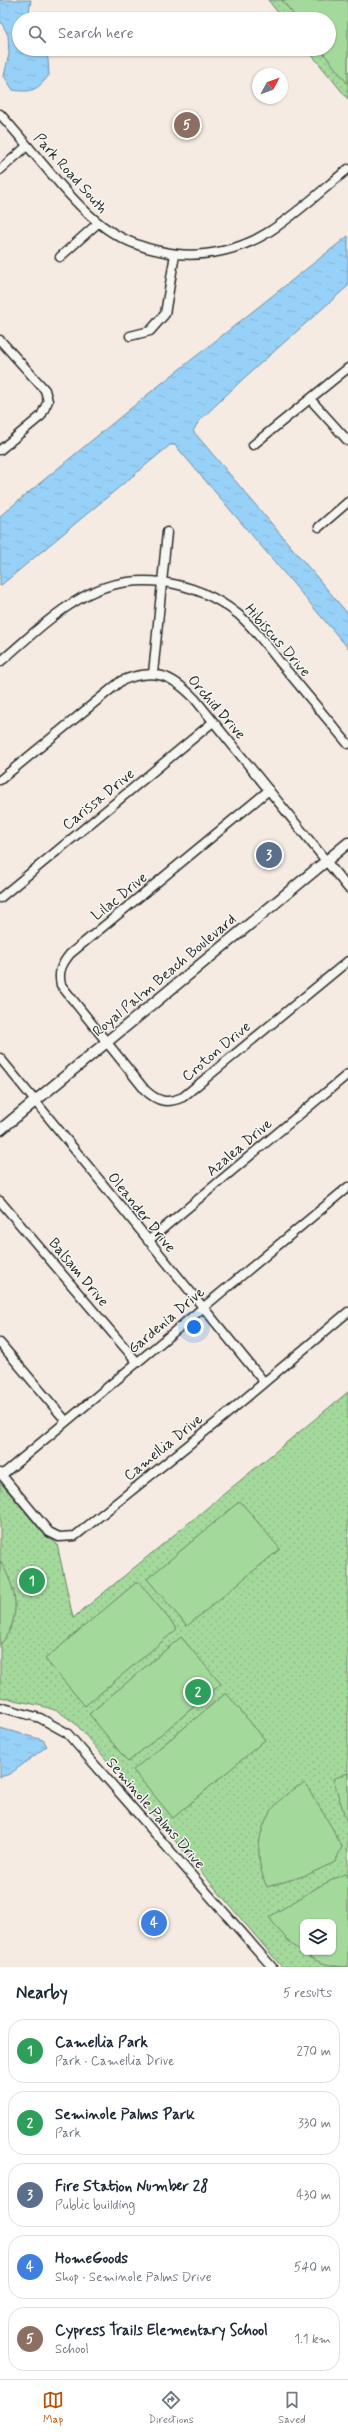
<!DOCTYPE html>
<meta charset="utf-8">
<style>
body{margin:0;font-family:Mynerve,sans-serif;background:#f2f2f3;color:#1f2937}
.controls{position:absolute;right:12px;bottom:12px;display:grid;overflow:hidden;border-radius:8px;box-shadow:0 1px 3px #0004}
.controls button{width:36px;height:36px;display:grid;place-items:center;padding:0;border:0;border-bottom:1px solid #e0e1e3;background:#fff;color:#1f2937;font:20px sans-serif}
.compass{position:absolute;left:252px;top:68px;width:36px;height:36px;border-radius:50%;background:#fff;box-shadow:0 1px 3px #0004;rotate:49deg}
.you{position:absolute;left:194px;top:1327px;width:14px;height:14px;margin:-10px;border:3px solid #fff;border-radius:50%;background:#1a73e8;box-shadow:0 0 0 6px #1a73e833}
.badge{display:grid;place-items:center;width:26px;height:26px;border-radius:50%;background:#b45309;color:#fff;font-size:13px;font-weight:700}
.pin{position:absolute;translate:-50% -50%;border:2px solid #fff;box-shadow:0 1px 4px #0006}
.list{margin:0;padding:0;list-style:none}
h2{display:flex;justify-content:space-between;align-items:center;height:52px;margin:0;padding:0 16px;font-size:17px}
h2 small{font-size:13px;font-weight:400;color:#747a83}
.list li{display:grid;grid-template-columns:26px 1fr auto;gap:12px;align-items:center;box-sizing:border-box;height:64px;margin:0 8px 8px;padding:0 8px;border:1px solid #e0e1e3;border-radius:16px}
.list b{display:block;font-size:15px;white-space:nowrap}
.list p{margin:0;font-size:13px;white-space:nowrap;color:#747a83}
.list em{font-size:13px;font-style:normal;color:#747a83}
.icon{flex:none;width:22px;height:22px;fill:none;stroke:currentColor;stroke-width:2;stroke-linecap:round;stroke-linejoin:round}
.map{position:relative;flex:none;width:348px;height:1967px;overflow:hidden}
.search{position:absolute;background:#fff;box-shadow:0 1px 3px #0004;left:12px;right:12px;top:12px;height:44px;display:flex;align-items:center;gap:10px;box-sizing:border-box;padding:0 14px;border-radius:22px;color:#747a83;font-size:15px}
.sheet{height:412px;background:#fff}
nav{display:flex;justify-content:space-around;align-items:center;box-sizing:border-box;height:56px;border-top:1px solid #e0e1e3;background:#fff;font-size:11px;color:#747a83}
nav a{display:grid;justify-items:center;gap:2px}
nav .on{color:#b45309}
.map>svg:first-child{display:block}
.park{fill:url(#park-dots);stroke:#688264;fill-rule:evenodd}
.pitch{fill:#a4d99c;stroke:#688264;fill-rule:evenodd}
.water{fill:url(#water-ripples);stroke:#6c8fa6}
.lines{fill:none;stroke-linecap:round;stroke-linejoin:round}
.minor-casing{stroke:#2b2b2b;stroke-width:11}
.tertiary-casing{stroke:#2b2b2b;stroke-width:13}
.minor{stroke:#f6f6f2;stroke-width:8}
.tertiary{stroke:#f6f6f2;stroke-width:10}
.labels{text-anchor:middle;stroke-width:3;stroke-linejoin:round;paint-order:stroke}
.street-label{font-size:15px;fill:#2b2b2b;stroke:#f6f6f2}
</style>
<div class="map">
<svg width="348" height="1967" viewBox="0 0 348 1967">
<defs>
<pattern id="park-dots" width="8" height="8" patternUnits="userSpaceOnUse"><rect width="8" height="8" fill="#a4d99c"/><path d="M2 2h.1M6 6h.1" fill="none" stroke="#8dba87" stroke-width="1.8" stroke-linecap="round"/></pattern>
<pattern id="water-ripples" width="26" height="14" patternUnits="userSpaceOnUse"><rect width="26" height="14" fill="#98d1f8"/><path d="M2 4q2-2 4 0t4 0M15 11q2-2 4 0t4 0" fill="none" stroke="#83b4d5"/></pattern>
</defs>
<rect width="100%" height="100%" fill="#f5ebe2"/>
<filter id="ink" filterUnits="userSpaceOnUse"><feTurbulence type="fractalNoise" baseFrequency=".025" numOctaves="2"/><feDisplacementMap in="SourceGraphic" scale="8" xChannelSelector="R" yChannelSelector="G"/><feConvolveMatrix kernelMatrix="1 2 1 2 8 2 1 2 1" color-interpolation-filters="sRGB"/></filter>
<g filter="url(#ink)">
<!-- park -->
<g class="park">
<polygon points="268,0 348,0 348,99 307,49 329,49 329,19 283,19"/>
<path d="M348 1392V1967H282L76 1724 58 1711 42 1706 0 1697V1482L41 1531 57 1544 73 1618ZM303 1922H333V1952H303Z"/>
</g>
<!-- pitch -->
<g class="pitch">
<polygon points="282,0 348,0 348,84 320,49 329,49 329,19 297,19"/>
<polygon points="240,1501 280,1549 187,1626 147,1579"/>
<path d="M0 1561C18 1590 22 1618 0 1645Z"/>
<polygon points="138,1581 177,1629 85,1706 45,1659"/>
<polygon points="181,1637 221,1684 128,1762 89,1714"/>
<polygon points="226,1693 265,1740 173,1818 133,1770"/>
<polygon points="348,1773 348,1826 333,1779"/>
<path d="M305 1783 331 1826 342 1847 335 1862 307 1875 267 1887C248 1846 263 1802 305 1783Z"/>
<path d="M344 1874 348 1876V1967C311 1967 289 1945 269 1917L318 1887ZM303 1922H333V1952H303Z"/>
</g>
<!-- water -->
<g class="water">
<path d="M0 0H31L28 19H19V49H43L48 59 49 75C38 90 31 93 13 90L4 76 9 54 8 35 0 20Z"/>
<polygon points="348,236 348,286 244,378 199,421 193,431 348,614 348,648 175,445 170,445 0,586 0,516 147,395"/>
<polygon points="0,1728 43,1740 47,1746 10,1774 0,1777"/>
</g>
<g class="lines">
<!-- minor casing -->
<g class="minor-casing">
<g id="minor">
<path d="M0 114C18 134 35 155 53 176 90 220 118 247 177 254 208 257 241 249 267 233 296 215 322 190 348 169"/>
<polyline points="0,170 27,146"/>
<polyline points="60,257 98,223"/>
<polyline points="130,336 150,331 165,314 175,254"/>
<polyline points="0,340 45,390 48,401 41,416 0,450"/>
<polyline points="310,399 348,441"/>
<polyline points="253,445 348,368"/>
<polyline points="319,527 348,502"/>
<path d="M0 662C26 640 51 615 81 598 131 569 195 579 239 615 254 628 266 645 279 661 302 689 325 716 348 744"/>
<polyline points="153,674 167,532"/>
<path d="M0 780 121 681C154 667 172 675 195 699L348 888"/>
<path d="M269 790 70 954C61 965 58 972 61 985L145 1090C158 1102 167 1104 183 1097L348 961"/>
<polyline points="0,898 213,722"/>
<polyline points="0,1058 264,1382"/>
<polyline points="0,1201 137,1362"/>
<polyline points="148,1241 348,1074"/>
<polyline points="0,1343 66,1421"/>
<polyline points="0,1473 49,1532 59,1537 75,1536 222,1418 348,1312"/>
<polyline points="2,1475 348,1187"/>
<polyline points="0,1707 40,1718 67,1733 272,1967"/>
</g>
</g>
<!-- tertiary casing -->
<g class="tertiary-casing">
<polyline id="tertiary" points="0,1130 348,843"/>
</g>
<!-- minor -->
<use href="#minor" class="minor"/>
<!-- tertiary -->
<use href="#tertiary" class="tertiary"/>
</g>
</g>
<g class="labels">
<!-- street labels -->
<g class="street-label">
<text transform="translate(71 173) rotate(48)" y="5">Park Road South</text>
<text transform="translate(278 640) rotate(49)" y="5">Hibiscus Drive</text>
<text transform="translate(217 707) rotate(49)" y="5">Orchid Drive</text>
<text transform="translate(98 799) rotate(-39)" y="5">Carissa Drive</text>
<text transform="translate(119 896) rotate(-39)" y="5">Lilac Drive</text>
<text transform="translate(164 975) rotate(-40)" y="5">Royal Palm Beach Boulevard</text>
<text transform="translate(216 1051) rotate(-40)" y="5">Croton Drive</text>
<text transform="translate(239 1147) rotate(-40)" y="5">Azalea Drive</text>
<text transform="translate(142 1212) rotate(51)" y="5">Oleander Drive</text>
<text transform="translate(79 1272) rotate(50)" y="5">Balsam Drive</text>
<text transform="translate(166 1320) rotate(-40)" y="5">Gardenia Drive</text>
<text transform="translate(163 1447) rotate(-39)" y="5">Camellia Drive</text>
<text transform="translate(156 1813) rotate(49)" y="5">Seminole Palms Drive</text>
</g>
</g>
</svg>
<div class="controls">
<button><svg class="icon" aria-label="layers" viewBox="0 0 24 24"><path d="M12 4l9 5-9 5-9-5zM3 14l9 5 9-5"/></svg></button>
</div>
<svg class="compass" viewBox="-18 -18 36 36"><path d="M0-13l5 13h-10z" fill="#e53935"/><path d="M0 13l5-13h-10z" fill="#747a83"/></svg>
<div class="you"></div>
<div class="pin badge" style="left:32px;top:1581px;background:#2e9e5b">1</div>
<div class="pin badge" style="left:198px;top:1692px;background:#2e9e5b">2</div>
<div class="pin badge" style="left:269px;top:855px;background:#5c6f8a">3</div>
<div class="pin badge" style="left:154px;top:1923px;background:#3f7fe0">4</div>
<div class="pin badge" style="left:187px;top:125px;background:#8d6e63">5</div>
<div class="search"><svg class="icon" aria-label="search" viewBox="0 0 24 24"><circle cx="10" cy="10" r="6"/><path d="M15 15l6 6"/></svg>Search here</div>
</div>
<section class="sheet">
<h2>Nearby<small>5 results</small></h2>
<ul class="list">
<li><span class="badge" style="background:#2e9e5b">1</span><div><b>Camellia Park</b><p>Park · Camellia Drive</p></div><em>270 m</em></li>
<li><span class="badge" style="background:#2e9e5b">2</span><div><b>Seminole Palms Park</b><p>Park</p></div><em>330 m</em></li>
<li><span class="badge" style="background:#5c6f8a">3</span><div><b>Fire Station Number 28</b><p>Public building</p></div><em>430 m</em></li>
<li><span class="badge" style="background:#3f7fe0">4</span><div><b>HomeGoods</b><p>Shop · Seminole Palms Drive</p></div><em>540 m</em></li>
<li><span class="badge" style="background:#8d6e63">5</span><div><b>Cypress Trails Elementary School</b><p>School</p></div><em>1.1 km</em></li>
</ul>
</section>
<nav>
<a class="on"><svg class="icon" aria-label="map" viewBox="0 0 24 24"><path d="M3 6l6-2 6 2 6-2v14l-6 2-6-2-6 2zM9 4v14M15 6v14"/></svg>Map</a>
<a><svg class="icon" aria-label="directions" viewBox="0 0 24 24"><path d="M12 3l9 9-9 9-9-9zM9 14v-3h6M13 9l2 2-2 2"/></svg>Directions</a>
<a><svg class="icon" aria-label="saved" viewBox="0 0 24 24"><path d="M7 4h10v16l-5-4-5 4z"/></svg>Saved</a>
</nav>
